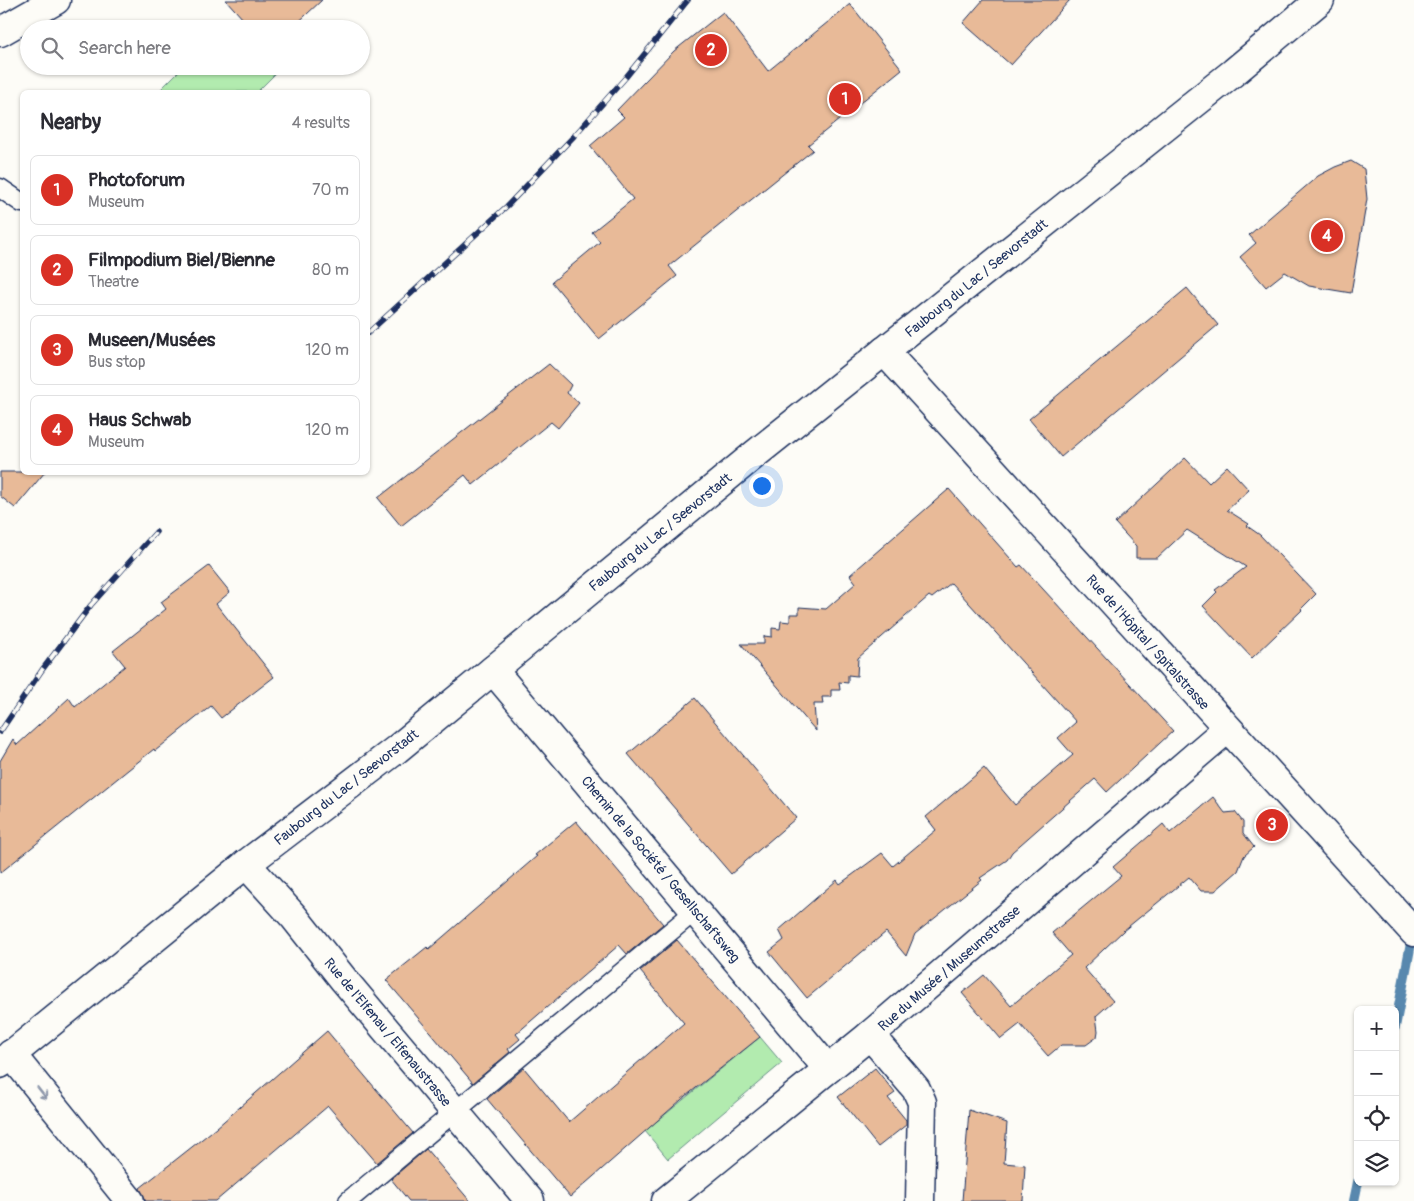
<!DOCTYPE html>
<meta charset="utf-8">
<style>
body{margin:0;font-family:Pangolin,sans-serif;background:#f2f2f3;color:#2b2b33}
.controls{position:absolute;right:15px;bottom:15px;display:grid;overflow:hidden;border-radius:8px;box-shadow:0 1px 4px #0004}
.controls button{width:45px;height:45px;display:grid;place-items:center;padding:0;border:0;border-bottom:1px solid #e1e1e2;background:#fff;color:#2b2b33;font:25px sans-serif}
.you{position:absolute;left:761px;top:485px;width:18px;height:18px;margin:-12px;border:4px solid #fff;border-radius:50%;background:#1a73e8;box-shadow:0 0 0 8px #1a73e833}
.badge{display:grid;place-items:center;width:32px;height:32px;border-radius:50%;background:#d93025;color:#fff;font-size:16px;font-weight:700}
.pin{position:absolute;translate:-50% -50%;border:2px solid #fff;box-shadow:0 1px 5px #0006}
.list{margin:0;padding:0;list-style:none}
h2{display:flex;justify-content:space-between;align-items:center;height:65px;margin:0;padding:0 20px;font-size:21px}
h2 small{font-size:16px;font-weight:400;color:#7c7c81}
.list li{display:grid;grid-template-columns:32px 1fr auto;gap:15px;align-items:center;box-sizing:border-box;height:70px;margin:0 10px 10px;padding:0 10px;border:1px solid #e1e1e2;border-radius:8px}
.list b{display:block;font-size:19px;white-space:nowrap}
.list p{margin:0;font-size:16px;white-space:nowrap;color:#7c7c81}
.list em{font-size:16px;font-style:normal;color:#7c7c81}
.icon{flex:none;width:28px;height:28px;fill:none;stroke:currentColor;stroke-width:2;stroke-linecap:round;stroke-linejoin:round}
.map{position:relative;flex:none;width:1414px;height:1201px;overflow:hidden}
.search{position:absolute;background:#fff;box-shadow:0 1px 4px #0004;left:20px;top:20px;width:350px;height:55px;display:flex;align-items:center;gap:12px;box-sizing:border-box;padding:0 18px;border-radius:28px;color:#7c7c81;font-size:19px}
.panel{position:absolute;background:#fff;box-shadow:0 1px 4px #0004;left:20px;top:90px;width:350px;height:385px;border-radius:8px}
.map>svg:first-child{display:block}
.green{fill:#b2ebaf;stroke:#668d86}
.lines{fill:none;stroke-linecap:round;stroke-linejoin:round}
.stream{stroke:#5988ae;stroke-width:10}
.building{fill:#e8ba98;stroke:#1b2f5e}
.service-casing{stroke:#1b2f5e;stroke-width:21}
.minor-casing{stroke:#1b2f5e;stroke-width:31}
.primary-casing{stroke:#1b2f5e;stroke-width:31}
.service{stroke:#fdfcf7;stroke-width:18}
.minor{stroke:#fdfcf7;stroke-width:28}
.primary{stroke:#fdfcf7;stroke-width:28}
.rail-casing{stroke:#1b2f5e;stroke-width:5.5}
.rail{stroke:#fdfcf7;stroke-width:4;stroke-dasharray:11;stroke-linecap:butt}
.oneway{stroke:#8c96aa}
.labels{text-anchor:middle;stroke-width:4.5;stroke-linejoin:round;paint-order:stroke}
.street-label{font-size:14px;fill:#1b2f5e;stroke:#fdfcf7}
</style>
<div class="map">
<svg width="1414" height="1201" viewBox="0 0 1414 1201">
<rect width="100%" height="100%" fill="#fdfcf7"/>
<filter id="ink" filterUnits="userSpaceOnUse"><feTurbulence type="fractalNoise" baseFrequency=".02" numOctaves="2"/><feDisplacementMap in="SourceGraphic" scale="10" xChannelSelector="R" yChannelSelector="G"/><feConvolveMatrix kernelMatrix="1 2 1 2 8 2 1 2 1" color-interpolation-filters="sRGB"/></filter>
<g filter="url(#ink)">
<!-- green -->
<g class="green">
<polygon points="184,66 270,66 276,73 257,92 158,92"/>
<polygon points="760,1037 782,1063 668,1159 645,1131"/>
</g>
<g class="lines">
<!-- stream -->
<g class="stream">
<polyline points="1395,1027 1413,933"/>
<polyline points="1354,1201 1358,1182"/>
</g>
</g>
<!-- building -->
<g class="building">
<polygon points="226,0 322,0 291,29 252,29"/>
<polygon points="983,0 1070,0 1011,65 963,23"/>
<polygon points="850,4 902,69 808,145 813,150 669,266 677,276 599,339 552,282 600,242 592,232 633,199 590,146 624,117 617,110 674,51 723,12 768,71"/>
<polygon points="1351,161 1364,169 1367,199 1351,293 1309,286 1285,272 1266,287 1240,257 1256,243 1249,235 1318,176 1335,167"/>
<polygon points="1187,288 1218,325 1061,457 1029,419"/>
<polygon points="549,364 571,385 567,393 579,403 558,428 551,422 473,485 465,475 401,526 378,498"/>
<polygon points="1185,458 1209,483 1227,466 1249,490 1227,510 1249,524 1247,526 1260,535 1316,594 1301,609 1302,610 1252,658 1203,606 1217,592 1215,590 1246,567 1187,530 1157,558 1136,558 1136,546 1115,523"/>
<polygon points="0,472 45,472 15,508 0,496"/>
<polygon points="949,489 1018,567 1021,565 1173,731 1107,792 1095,779 1012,852 1007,860 980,878 982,880 915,934 906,956 886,932 807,998 769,952 784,940 779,930 837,880 840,884 882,853 893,866 936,830 926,817 984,768 1015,805 1073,755 1058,738 1076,722 951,583 932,598 929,596 858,658 857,676 848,675 848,683 839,682 840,690 831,690 831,697 822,697 823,704 814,704 816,731 741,644 764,644 764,636 772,637 772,628 780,629 781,621 790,622 790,614 799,614 799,607 826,609 856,583 850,575"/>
<polygon points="209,566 230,592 216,604 274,677 221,718 211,706 155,751 154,749 0,873 0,761 13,739 17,745 69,698 75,707 125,666 113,651 166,609 161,602"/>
<polygon points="695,698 796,818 731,874 628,754"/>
<polygon points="1213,797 1225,813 1235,812 1243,822 1243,833 1254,847 1244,856 1238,871 1215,891 1201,891 1189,877 1123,931 1084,968 1113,1001 1096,1016 1098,1031 1097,1037 1086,1045 1061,1045 1048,1056 1020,1024 1001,1039 962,993 984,975 1011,1006 1071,955 1052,933 1121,876 1113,867 1163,824 1170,833"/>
<polygon points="576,821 663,924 627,954 619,945 516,1034 520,1039 508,1049 510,1052 473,1083 386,980 427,947 429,949 537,856 535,855"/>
<polygon points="677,940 760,1037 681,1100 570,1197 487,1099 524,1068 569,1122 684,1023 640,971"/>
<polygon points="327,1031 413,1133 377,1163 328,1106 216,1201 145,1201 140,1188 216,1128"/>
<polygon points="875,1068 895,1093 888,1098 906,1120 906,1125 878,1147 838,1097"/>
<polygon points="969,1110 1007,1123 1004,1163 1025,1165 1023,1201 962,1201"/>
<polygon points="426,1149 470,1201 409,1201 391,1179"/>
</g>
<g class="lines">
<!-- service casing -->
<g class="service-casing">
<g id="service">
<polyline points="0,188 22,203"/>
<polyline points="348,1201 695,911"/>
</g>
</g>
<!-- minor casing -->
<g class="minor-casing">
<g id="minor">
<polyline points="0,32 56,0"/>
<polyline points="884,351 1414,932"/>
<polyline points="493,670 828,1069"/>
<polyline points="246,864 294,917 344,980 530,1201"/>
<polyline points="870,1035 916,1089 922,1102 920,1201"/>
<polyline points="11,1054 130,1201"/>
<polyline points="666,1201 870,1035 1227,729"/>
</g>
</g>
<!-- primary casing -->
<g class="primary-casing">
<polyline id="primary" points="0,1064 246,864 397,749 754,455 1234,72 1320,0"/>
</g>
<!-- service -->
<use href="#service" class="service"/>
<!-- minor -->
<use href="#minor" class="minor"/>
<!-- primary -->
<use href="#primary" class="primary"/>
<!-- rail casing -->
<g class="rail-casing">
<g id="rail">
<polyline points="368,333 507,206 574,136 626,77 688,0"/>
<polyline points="0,732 42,670 91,605 156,532"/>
</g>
</g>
<!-- rail -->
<use href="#rail" class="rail"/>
</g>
<!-- one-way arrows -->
<defs><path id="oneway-shaft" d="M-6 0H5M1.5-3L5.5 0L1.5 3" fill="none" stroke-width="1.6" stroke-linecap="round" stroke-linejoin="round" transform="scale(1.25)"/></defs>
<use class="oneway" href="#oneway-shaft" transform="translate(42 1093) rotate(52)"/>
</g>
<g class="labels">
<!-- street labels -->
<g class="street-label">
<text transform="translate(976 278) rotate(-39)" y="5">Faubourg du Lac / Seevorstadt</text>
<text transform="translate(660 532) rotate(-39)" y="5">Faubourg du Lac / Seevorstadt</text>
<text transform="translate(1148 642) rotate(48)" y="5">Rue de l'Hôpital / Spitalstrasse</text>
<text transform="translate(346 787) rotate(-38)" y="5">Faubourg du Lac / Seevorstadt</text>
<text transform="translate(661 869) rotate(50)" y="5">Chemin de la Société / Gesellschaftsweg</text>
<text transform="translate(949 968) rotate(-41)" y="5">Rue du Musée / Museumstrasse</text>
<text transform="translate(388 1032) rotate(50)" y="5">Rue de l'Elfenau / Elfenaustrasse</text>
</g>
</g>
</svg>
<div class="controls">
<button>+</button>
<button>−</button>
<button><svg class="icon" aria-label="locate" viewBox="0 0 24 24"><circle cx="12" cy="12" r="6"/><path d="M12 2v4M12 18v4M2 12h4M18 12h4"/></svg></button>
<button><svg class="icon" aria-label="layers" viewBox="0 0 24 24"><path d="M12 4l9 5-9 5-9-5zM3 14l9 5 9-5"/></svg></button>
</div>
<div class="you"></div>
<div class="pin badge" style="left:845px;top:99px">1</div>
<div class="pin badge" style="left:711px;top:50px">2</div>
<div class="pin badge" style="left:1272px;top:825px">3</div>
<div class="pin badge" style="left:1327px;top:236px">4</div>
<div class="search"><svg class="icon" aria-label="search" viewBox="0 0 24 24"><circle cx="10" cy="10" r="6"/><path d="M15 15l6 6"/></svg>Search here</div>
<section class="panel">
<h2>Nearby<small>4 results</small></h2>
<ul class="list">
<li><span class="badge">1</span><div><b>Photoforum</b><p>Museum</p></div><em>70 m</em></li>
<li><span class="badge">2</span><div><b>Filmpodium Biel/Bienne</b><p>Theatre</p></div><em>80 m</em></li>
<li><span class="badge">3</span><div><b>Museen/Musées</b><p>Bus stop</p></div><em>120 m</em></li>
<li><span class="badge">4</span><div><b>Haus Schwab</b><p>Museum</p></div><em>120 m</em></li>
</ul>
</section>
</div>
